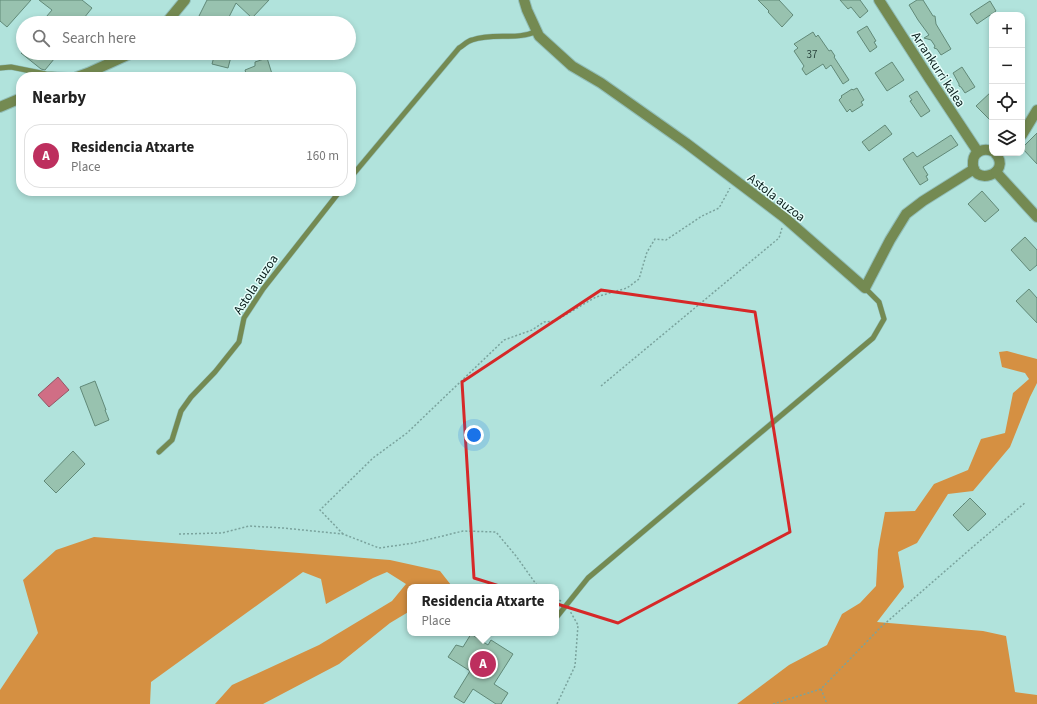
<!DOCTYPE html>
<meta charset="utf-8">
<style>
body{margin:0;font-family:"Source Sans 3",sans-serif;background:#f6f6f6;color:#222}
.controls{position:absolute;right:12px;top:12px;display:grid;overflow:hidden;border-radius:8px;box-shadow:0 2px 6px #0003}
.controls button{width:36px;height:36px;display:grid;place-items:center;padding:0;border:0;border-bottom:1px solid #e0e0e0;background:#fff;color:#222;font:20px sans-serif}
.you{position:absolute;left:474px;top:435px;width:14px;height:14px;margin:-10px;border:3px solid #fff;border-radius:50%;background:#1a73e8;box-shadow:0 0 0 6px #1a73e833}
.badge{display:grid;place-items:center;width:26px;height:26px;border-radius:50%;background:#bd2f5e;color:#fff;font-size:13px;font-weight:700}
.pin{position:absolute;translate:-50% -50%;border:2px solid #fff;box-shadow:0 1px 4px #0006}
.popup{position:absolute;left:407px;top:584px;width:152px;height:52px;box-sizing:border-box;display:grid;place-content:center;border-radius:8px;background:#fff;filter:drop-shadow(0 1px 3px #0005);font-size:13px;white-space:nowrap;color:#767676}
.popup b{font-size:15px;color:#222}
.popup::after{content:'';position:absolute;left:50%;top:100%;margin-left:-8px;border:8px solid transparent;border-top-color:#fff}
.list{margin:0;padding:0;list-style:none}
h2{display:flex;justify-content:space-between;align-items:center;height:52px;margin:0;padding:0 16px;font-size:17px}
h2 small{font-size:13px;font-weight:400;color:#767676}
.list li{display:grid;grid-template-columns:26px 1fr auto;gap:12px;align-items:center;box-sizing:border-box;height:64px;margin:0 8px 8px;padding:0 8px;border:1px solid #e0e0e0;border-radius:16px}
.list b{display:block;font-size:15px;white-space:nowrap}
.list p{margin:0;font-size:13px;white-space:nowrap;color:#767676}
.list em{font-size:13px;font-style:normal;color:#767676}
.icon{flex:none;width:22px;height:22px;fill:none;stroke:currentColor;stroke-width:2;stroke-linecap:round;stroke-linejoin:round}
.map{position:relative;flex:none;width:1037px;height:704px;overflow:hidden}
.search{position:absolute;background:#fff;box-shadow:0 2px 6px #0003;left:16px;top:16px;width:340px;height:44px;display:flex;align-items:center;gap:10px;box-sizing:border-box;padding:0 14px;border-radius:22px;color:#767676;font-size:15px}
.panel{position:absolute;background:#fff;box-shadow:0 2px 6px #0003;left:16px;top:72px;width:340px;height:124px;border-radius:16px}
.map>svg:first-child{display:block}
.forest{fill:#d59042}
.water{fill:#d06e85;stroke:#945565}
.building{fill:#98c2af;stroke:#618978}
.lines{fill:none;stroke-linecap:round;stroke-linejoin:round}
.lane-casing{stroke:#92bfb9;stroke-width:6}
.street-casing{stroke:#92bfb9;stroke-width:12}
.path{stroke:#7aa39d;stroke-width:1.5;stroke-dasharray:2 2;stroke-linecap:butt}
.lane{stroke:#748a52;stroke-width:5}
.street{stroke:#748a52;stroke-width:10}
.marked{fill:none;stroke:#d62828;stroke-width:3;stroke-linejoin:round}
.labels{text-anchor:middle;stroke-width:3;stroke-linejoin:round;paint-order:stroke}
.number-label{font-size:11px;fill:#2b453e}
.street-label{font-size:13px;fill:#071b19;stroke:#e5fefa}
</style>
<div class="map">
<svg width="1037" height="704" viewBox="0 0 1037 704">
<rect width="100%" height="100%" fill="#b1e3dc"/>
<!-- forest -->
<g class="forest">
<polygon points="1007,351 1037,359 1037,383 1030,397 1010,447 973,491 948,494 917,543 898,552 904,587 877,622 983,631 1006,636 1015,692 1037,695 1037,704 737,704 789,665 827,645 842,614 860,603 876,586 878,550 885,512 915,511 934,484 968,470 981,439 1005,433 1013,393 1029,379 1025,373 1002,367 999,352"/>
<polygon points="94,537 390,560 440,571 451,585 448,587 410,587 410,611 390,623 339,664 263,704 215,704 232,685 319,645 392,601 406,584 387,572 373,578 326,604 321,579 303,572 151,682 150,704 0,704 0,690 38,633 23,580 56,550"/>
</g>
<!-- water -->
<polygon class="water" points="58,377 69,390 49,407 38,395"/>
<!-- building -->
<g class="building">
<polygon points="0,0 31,0 7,27 0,21"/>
<polygon points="39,0 82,0 92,8 80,23 41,23 52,10"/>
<polygon points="207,0 269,0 252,18 236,3 226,23 212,23 199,16"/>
<polygon points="758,0 779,0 793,15 782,27 768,12 769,11"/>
<polygon points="840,0 860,0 868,11 860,18 851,7 848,9"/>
<polygon points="917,0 923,0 933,16 935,16 936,24 951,49 941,55 937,49 934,48 935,46 931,40 924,38 929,35 918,20 909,5"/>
<polygon points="990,1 996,11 977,24 970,14"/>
<polygon points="867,26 876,41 874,42 877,47 870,52 857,32"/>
<polygon points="813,32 816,37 818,35 829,51 831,50 835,56 834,57 849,80 843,84 831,65 826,69 823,64 806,75 802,69 804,66 794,51 798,48 794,44"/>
<polygon points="21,53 59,53 45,70 41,69"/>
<polygon points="215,53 232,53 228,68 212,64"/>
<polygon points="267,58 273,77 247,77 245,70 255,66 255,62"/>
<polygon points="892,62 904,80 887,91 875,73"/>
<polygon points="962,67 975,87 965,93 961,87 959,86 959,84 953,73"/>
<polygon points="857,88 864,100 861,102 863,105 852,112 850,109 847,112 839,100 842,97 841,96 852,89 853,90"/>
<polygon points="917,91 930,111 921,117 910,101 912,100 909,96"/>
<polygon points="992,91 992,122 976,106"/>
<polygon points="885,125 892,134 869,151 862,142"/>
<polygon points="1037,133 1037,164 1022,148"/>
<polygon points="951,135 958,145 923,167 928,175 926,176 928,180 920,185 903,159 913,152 917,157"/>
<polygon points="982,191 999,210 985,222 968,204"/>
<polygon points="1025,237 1037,250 1037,265 1030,271 1011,250"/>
<polygon points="1029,289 1037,298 1037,323 1016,301"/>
<polygon points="95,381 106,410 105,410 109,420 95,426 80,387"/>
<polygon points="73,451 85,464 56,493 44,481"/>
<polygon points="970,498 986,514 968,531 953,515"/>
<polygon points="471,634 488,645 491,640 513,654 494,684 508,693 501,704 496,704 473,689 464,703 454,697 470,671 448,657 456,645 463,647"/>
</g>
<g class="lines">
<!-- lane casing -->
<g class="lane-casing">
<g id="lane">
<polyline points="0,68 11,67 46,74 68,75 69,77"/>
<path d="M351 177 459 48C463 46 467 41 472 40 493 32 517 41 537 31"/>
<polyline points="159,452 172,440 181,411 191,397 215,372 239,342 244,318 263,289 340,191"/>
<polyline points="556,618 588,578 873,338 884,319 879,302 865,288"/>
</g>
</g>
<!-- street casing -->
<g class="street-casing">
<g id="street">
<polyline points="524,0 527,10 539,36 572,66 601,83 686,143 785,218 865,288 890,240 906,214 923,201 974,169"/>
<polyline points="879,0 929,78 978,152"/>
<polyline points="166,23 185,0"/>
<polyline points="77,77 88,73 132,53"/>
<polyline points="0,107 21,98"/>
<polyline points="1022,135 1037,110"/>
<path d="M992 151C984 148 974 151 973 161 970 188 1014 174 995 153"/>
<polyline points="996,172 1037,217"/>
</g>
</g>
<!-- path -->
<g class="path">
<polyline points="601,386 779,238 782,228"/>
<polyline points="179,534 222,533 249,526 283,528 343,534 379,548 414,543 463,531 496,532 516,556 536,584 540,587"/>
<polyline points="343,534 320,510 373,458 407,433 504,340 532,330 544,322 555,321 596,297 627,288 639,279 647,252 655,239 666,240 702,216 719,208 730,188"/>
<polyline points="556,598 561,601"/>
<polyline points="821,689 827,704"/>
<polyline points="557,704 575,666 578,625 570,611"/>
<polyline points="773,704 821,689 881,627 975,545 1026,502"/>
</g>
<!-- lane -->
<use href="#lane" class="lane"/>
<!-- street -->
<use href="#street" class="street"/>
</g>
<!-- marked area -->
<path class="marked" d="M601 290 755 312 790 532 618 623 474 578 462 382Z"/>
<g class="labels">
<!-- number labels -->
<g class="number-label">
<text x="812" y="58">37</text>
</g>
<!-- street labels -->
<g class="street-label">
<text transform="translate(939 69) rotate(57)" y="5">Arrankurri kalea</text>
<text transform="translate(777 197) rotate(38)" y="5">Astola auzoa</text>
<text transform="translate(255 284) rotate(-56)" y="5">Astola auzoa</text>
</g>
</g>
</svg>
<div class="controls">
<button>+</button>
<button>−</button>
<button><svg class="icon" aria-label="locate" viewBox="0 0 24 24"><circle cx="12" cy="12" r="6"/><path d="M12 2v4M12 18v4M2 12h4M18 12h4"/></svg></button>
<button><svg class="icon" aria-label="layers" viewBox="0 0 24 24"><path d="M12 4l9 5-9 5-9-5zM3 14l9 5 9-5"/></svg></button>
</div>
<div class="you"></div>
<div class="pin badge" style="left:483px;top:664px">A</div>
<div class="popup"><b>Residencia Atxarte</b>Place</div>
<div class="search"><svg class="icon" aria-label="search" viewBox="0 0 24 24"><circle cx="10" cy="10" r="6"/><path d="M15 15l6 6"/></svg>Search here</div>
<section class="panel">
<h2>Nearby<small></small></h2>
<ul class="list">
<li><span class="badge">A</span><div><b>Residencia Atxarte</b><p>Place</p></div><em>160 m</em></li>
</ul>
</section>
</div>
